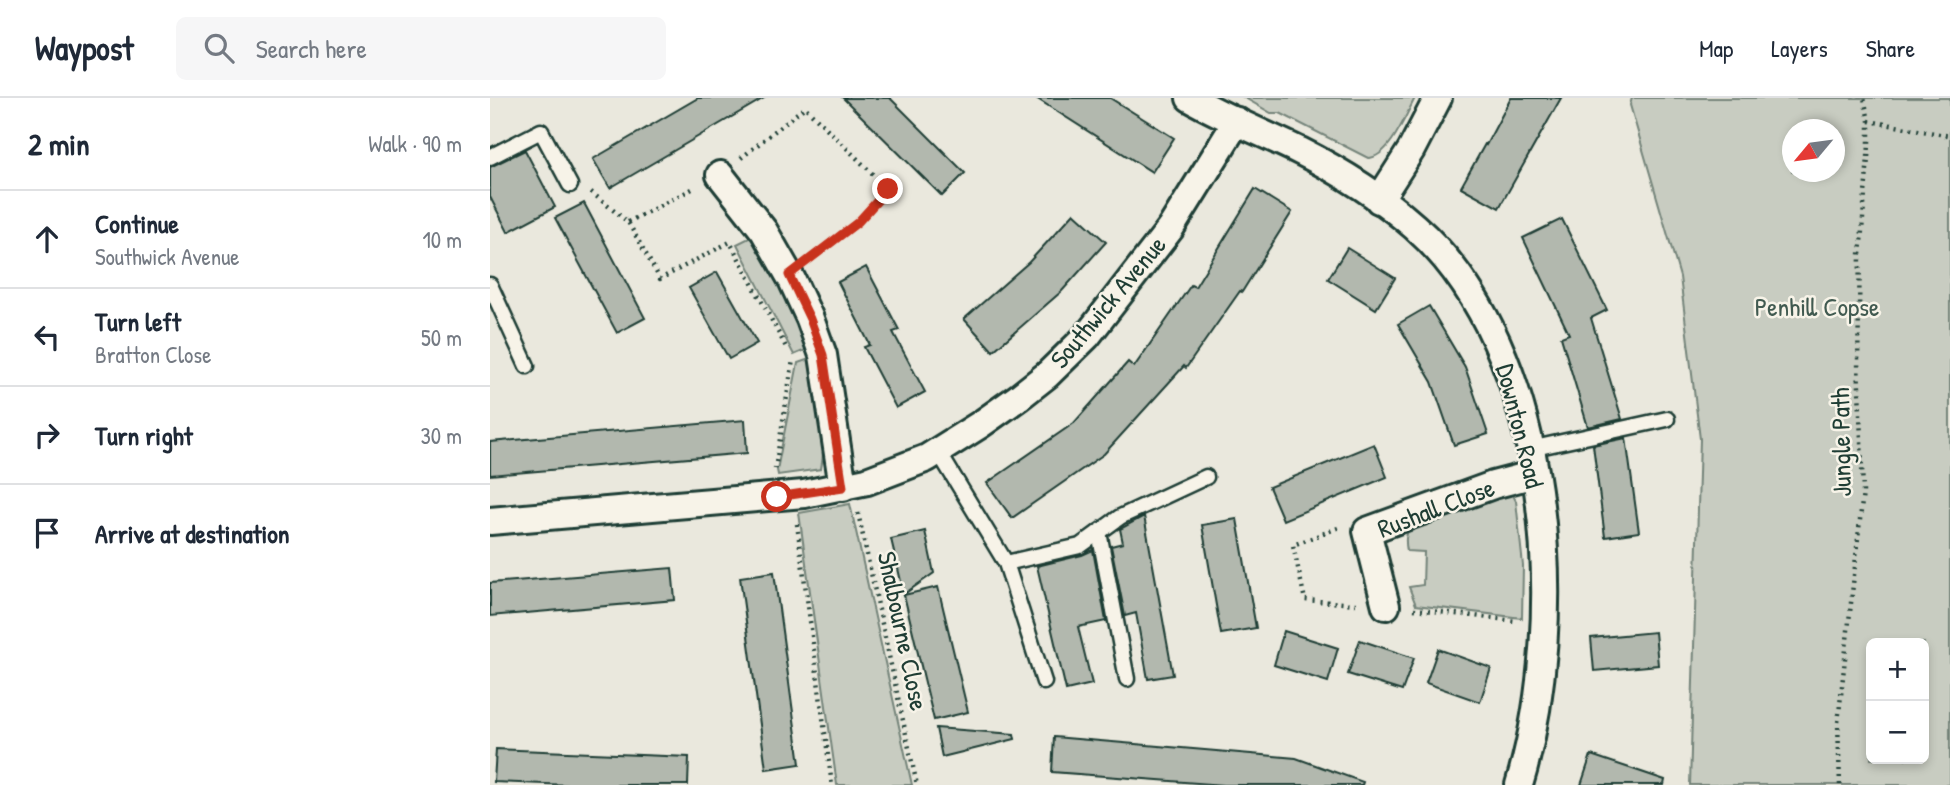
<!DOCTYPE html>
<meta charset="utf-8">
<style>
body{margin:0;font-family:"Patrick Hand",sans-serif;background:#f6f6f7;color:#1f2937}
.controls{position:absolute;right:21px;bottom:21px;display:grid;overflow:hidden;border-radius:10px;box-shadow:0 4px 10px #0003}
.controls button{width:63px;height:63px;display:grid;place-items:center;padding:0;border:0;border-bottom:2px solid #e0e1e3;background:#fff;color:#1f2937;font:35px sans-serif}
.compass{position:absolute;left:1292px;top:21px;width:63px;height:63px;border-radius:50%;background:#fff;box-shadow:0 4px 10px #0003;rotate:241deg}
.stop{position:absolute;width:21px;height:21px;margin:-16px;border:5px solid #c8321e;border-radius:50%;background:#fff}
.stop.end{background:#c8321e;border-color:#fff;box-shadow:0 2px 7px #0008}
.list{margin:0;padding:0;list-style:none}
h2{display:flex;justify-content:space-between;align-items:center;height:91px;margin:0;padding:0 28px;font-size:30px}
h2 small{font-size:23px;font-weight:400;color:#747a83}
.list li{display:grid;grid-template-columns:46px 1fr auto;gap:21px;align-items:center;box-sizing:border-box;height:98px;padding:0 28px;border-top:2px solid #e0e1e3}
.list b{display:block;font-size:26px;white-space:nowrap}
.list p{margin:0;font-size:23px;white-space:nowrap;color:#747a83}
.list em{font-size:23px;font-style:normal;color:#747a83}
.icon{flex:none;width:38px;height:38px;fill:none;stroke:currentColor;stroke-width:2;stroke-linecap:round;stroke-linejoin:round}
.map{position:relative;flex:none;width:1460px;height:687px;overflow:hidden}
header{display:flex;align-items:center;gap:42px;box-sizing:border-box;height:98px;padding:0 35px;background:#fff;border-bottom:2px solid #e0e1e3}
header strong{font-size:33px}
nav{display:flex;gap:38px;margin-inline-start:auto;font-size:24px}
.search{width:490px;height:63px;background:#f6f6f7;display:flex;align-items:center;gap:18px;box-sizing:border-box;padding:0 24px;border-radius:10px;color:#747a83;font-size:26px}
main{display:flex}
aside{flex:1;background:#fff}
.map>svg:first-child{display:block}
.green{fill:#c8ccc1;stroke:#74847a;stroke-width:2;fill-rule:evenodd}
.building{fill:#b2b8ae;stroke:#1f3d34;stroke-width:2}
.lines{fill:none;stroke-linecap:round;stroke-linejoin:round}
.service-casing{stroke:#1f3d34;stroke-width:19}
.minor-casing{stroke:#1f3d34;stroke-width:32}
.path{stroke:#1f3d34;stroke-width:4.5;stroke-dasharray:2 5;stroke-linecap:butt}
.service{stroke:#f7f3e8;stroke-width:14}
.minor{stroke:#f7f3e8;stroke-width:26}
.route{stroke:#c8321e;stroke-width:9}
.labels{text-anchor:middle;stroke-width:5;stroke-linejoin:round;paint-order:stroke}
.street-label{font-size:26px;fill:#1f3d34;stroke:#f7f3e8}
.park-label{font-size:26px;fill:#415a50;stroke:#f7f3e8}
</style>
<header>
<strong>Waypost</strong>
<div class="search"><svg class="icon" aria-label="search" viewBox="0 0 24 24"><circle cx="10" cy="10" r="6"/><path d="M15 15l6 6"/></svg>Search here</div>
<nav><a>Map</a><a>Layers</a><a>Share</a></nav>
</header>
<main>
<aside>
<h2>2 min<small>Walk · 90 m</small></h2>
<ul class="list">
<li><svg class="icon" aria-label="ahead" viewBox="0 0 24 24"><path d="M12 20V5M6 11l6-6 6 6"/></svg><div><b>Continue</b><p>Southwick Avenue</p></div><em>10 m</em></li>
<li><svg class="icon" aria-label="left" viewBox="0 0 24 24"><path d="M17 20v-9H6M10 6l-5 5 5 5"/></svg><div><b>Turn left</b><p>Bratton Close</p></div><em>50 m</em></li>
<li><svg class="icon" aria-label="right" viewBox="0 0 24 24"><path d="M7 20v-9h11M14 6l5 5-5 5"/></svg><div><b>Turn right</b></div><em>30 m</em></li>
<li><svg class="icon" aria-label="arrive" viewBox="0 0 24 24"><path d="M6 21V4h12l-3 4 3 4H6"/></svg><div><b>Arrive at destination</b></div></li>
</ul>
</aside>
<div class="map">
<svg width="1460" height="687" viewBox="0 0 1460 687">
<rect width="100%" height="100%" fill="#eae8dd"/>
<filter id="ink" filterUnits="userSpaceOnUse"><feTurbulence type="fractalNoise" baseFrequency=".0143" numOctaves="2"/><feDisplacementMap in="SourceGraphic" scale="14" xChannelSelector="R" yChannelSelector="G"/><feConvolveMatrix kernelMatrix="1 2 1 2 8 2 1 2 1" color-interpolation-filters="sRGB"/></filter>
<g filter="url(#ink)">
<!-- green -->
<g class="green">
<path d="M755 0H925C916 17 899 60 878 60L790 15H781Z"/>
<path d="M1142 0H1460V687H1200L1210 341 1190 179 1140 7ZM1302 32H1344V74H1302ZM1381 545H1434V661H1381Z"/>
<polygon points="261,139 266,141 272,149 314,235 318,251 304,257 247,146"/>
<path d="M322 260C328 296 338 334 331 371L288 377 287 372 308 265Z"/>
<path d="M1022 395 1026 403 1033 468 1032 520 926 507 919 489 933 487 934 454 917 453C915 442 915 436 922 427Z"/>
<polygon points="360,406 422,687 347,687 309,415"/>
</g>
<!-- building -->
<g class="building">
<polygon points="208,0 274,0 120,90 103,61"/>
<polygon points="353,0 400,0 475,75 452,98"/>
<polygon points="546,0 620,0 684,40 662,74"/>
<polygon points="1021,0 1071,0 1009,110 971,89 995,46 996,47"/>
<polygon points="35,52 65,109 18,134 0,99 0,69"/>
<polygon points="765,91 802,114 752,194 750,193 696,270 694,268 614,356 522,420 497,385 584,325 638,264 644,269 701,187 705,189"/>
<polygon points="94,105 155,220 127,235 65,120"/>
<polygon points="584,115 616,144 572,193 503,253 474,221 539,164"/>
<polygon points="1072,121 1117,212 1101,220 1132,321 1098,329 1071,239 1079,236 1033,140"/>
<polygon points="857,150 905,180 886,211 838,181"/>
<polygon points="376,169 409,232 403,234 435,294 406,310 374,249 380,247 348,184"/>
<polygon points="227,174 267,245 239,261 199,190"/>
<polygon points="939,208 975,269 998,336 964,347 942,284 908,226"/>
<polygon points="255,322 257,355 0,377 0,344"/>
<polygon points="1136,340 1149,434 1115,439 1103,347"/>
<polygon points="884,346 897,379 793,422 779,389"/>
<polygon points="654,418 683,577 658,581 646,515 635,518 621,448 633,445 630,431"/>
<polygon points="747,421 766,530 731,536 712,427"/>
<polygon points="435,433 444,475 414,496 401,441"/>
<polygon points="603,452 616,523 588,529 602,586 576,592 547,468 592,457"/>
<polygon points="182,470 185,502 0,518 0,485"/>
<polygon points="284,474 310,666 276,671 250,479"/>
<polygon points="448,489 478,614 444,622 414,497"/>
<polygon points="794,533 848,550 838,584 784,567"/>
<polygon points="1165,534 1168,567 1104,573 1101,540"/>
<polygon points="870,542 924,560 912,593 858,576"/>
<polygon points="948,551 1001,570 990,604 936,585"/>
<polygon points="446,630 524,636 525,641 452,659"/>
<polygon points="564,639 806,660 873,684 872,687 734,687 562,674"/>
<polygon points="6,651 199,659 198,687 80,687 4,684"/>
<polygon points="1101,657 1175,682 1174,687 1091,687"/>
</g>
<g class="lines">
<!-- service casing -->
<g class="service-casing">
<g id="service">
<polyline points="0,59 51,33 80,87"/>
<polyline points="0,187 37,268"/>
<polyline points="1040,351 1177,321"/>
<polyline points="448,353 516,465 554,584"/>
<polyline points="609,434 637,581"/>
<polyline points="516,465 590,448 630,419 716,379"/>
</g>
</g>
<!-- minor casing -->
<g class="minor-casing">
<g id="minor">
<path d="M700 0C735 20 773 35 810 53 850 73 891 99 925 129 1064 252 1079 520 1029 687"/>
<polyline points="230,77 274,133 302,182 320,221 333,257 353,389"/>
<polyline points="889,102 921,52 948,0"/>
<polyline points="0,423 314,396 377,383 437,360 491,326 529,299 557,277 597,238 680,131 747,23"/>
<polyline points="896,508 877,433 1003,387 1045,376"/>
</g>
</g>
<!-- path -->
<g class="path">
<polyline points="1379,23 1460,38"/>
<polyline points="251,60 315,9 398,91 368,124 321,161"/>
<polyline points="101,94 138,124 170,181 240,144 297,251"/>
<polyline points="138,124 206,89"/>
<polyline points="285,371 303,262"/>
<polyline points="368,415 427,687"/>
<polyline points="307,426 342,687"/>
<polyline points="848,430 803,447 815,502 866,506"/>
<polyline points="924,511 1026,523"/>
<polyline points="1350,687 1348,625 1373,394 1368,265 1370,157 1379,47 1379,23 1374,0"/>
</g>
<!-- service -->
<use href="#service" class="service"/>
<!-- minor -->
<use href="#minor" class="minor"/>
</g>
</g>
<g class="lines" filter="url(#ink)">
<!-- route -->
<polyline class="route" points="287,399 353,389 333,257 320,221 299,177 368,124 398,91"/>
</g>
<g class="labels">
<!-- street labels -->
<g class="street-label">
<text transform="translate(618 204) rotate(-50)" y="9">Southwick Avenue</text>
<text transform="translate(1030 328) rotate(76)" y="9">Downton Road</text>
<text transform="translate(1351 344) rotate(-91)" y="9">Jungle Path</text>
<text transform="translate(946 410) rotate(-21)" y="9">Rushall Close</text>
<text transform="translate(413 533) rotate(78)" y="9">Shalbourne Close</text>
</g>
<!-- park labels -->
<g class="park-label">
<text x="1327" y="218">Penhill Copse</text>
</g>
</g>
</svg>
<div class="controls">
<button>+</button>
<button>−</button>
</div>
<svg class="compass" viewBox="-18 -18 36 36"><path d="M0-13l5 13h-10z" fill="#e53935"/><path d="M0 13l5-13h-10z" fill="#747a83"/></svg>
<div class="stop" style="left:287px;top:399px"></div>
<div class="stop end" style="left:398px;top:91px"></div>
</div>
</main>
